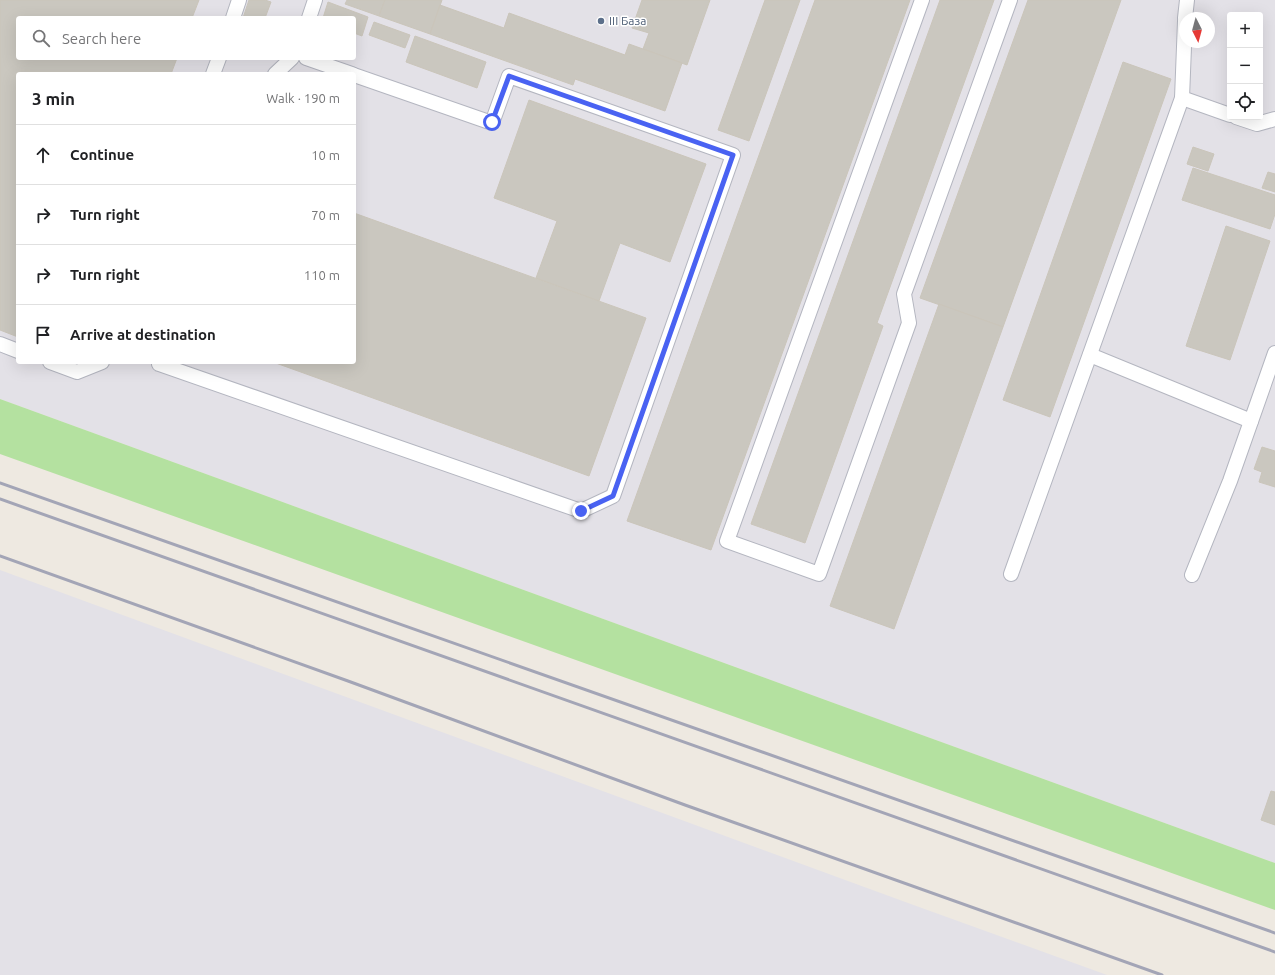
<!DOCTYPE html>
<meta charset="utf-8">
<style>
body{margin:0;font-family:Ubuntu,sans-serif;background:#f6f6f6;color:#202124}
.controls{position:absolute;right:12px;top:12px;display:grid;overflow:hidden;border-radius:4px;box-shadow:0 4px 16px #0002}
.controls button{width:36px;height:36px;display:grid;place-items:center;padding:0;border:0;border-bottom:1px solid #e0e0e0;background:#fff;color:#202124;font:20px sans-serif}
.compass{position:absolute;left:1179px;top:12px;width:36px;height:36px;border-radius:50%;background:#fff;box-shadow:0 4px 16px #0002;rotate:174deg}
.stop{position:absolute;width:12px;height:12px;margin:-9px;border:3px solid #4962f2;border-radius:50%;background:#fff}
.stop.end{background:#4962f2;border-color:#fff;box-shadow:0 1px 4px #0008}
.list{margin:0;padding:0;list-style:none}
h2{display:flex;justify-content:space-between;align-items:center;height:52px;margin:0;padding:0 16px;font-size:17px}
h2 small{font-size:13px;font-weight:400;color:#757577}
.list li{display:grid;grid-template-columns:26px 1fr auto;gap:12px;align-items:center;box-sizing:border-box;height:60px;padding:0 16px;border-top:1px solid #e0e0e0}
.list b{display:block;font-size:15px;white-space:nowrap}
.list em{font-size:13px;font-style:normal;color:#757577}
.icon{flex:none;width:22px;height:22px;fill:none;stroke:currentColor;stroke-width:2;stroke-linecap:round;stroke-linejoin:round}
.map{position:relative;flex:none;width:1275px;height:975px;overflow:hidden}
.search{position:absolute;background:#fff;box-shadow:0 4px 16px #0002;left:16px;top:16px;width:340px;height:44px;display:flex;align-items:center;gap:10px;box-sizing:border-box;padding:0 14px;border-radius:4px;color:#757577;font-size:15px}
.panel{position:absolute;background:#fff;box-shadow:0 4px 16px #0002;left:16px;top:72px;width:340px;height:292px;border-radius:4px}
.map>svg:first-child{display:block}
.industrial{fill:#e3e1e7;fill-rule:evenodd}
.green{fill:#b4e1a0}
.building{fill:#cac7bf;stroke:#cac5ba}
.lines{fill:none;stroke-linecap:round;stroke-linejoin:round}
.lane-casing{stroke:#b4b6c0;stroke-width:16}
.lane{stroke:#fff;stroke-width:14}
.rail{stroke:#a3a5b6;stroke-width:3}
.route{stroke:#4962f2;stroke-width:5}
.service-dot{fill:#5c6f8a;stroke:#fff;stroke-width:1.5}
.labels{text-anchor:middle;stroke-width:3;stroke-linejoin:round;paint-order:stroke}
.service-label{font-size:12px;fill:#4e5e75;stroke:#fff;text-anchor:start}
</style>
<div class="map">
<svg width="1275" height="975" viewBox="0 0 1275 975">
<rect width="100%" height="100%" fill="#eee9e1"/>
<!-- industrial -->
<g class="industrial">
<path d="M0 0H1275V863L831 702 0 399ZM1230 15H1260V117H1230ZM18 18H354V58H18ZM1185 18H1209V42H1185ZM18 74H354V362H18Z"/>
<polygon points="0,570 908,903 1107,975 0,975"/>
</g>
<!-- green -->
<polygon class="green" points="0,399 831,702 1275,863 1275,910 0,454"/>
<!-- building -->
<g class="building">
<polygon points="0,0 199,0 192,18 18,18 18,58 177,58 171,74 18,74 18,337 0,330"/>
<polygon points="249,0 265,0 271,2 265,18 243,18"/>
<polygon points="347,0 385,0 379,16 345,4"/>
<polygon points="385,0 442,0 430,34 379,16"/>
<polygon points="642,0 710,0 687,65 643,49 649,33 632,28"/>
<polygon points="765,0 800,0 749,141 718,130"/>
<polygon points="815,0 910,0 711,550 627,521"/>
<polygon points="940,0 994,0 877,323 883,326 805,543 751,524"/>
<polygon points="1028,0 1121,0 1003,327 920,298"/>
<polygon points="328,2 368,17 362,36 354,33 354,18 323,18"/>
<polygon points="440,5 504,28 509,13 625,55 629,44 682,63 665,111 575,79 573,85 430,34"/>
<polygon points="374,22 410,35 405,48 369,35"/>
<polygon points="415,36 486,62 477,88 406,62"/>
<polygon points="1123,62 1171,79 1050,417 1003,400"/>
<polygon points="529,100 706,164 670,262 620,243 599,301 536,278 557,221 494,198"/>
<polygon points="1193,147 1214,154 1208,171 1187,164"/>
<polygon points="1193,168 1275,195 1275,214 1270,229 1182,200"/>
<polygon points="1268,172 1275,174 1275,192 1262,188"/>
<polygon points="354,213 646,318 589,476 273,362 354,362"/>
<polygon points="1226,226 1270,241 1230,360 1186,346"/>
<polygon points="939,304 1003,327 894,629 830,606"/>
<polygon points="1262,447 1275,451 1275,487 1259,482 1262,472 1254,469"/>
<polygon points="1271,791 1275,792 1275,825 1261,820"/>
</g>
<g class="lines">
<!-- lane casing -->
<g class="lane-casing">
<g id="lane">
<polyline points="922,0 727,541 819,574 909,323 904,294 1010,0"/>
<polyline points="233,18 239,0"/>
<polyline points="309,18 315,0"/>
<polyline points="1185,18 1187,0"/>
<polyline points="306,58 352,74"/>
<polyline points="213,74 219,58"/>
<polyline points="275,74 292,58"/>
<polyline points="1182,98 1230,115"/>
<polyline points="1236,117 1257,124 1275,119"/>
<polyline points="0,344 18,351"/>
<polyline points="1090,355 1251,421"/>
<polyline points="50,362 77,372 102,362"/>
<polyline points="160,362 159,364 581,511 613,496 733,155 509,76 492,123 354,75"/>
<polyline points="1011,574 1182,98 1185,21"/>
<polyline points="1192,575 1230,481 1275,353"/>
</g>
</g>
<!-- lane -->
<use href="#lane" class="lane"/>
<!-- rail -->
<g class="rail">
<polyline points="0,483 1275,933"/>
<polyline points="0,499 1275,952"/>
<polyline points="0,556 348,681 685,805 1162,975"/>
</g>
</g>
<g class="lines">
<!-- route -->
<polyline class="route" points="492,122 509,76 733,155 613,496 581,511"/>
</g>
<!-- markers -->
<circle class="service-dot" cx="601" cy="21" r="4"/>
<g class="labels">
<!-- service labels -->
<g class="service-label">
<text x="609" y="25">III База</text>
</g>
</g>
</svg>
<div class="controls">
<button>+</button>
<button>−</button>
<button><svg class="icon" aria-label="locate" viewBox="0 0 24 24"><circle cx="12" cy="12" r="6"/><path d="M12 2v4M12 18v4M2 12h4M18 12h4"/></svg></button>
</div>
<svg class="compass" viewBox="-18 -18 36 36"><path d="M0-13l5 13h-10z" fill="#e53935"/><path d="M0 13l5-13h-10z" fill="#757577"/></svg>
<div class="stop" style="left:492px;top:122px"></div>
<div class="stop end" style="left:581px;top:511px"></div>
<div class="search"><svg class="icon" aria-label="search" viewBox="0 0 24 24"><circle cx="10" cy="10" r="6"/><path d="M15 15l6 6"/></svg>Search here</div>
<section class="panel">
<h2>3 min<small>Walk · 190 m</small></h2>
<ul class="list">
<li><svg class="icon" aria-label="ahead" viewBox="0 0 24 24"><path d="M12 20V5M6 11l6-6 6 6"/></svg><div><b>Continue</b></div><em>10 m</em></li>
<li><svg class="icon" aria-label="right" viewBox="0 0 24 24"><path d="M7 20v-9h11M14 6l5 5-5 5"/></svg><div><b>Turn right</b></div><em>70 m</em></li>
<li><svg class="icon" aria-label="right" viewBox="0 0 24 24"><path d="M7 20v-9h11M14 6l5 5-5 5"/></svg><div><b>Turn right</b></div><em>110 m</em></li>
<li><svg class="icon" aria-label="arrive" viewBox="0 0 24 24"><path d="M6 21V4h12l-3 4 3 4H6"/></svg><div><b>Arrive at destination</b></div></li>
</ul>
</section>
</div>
